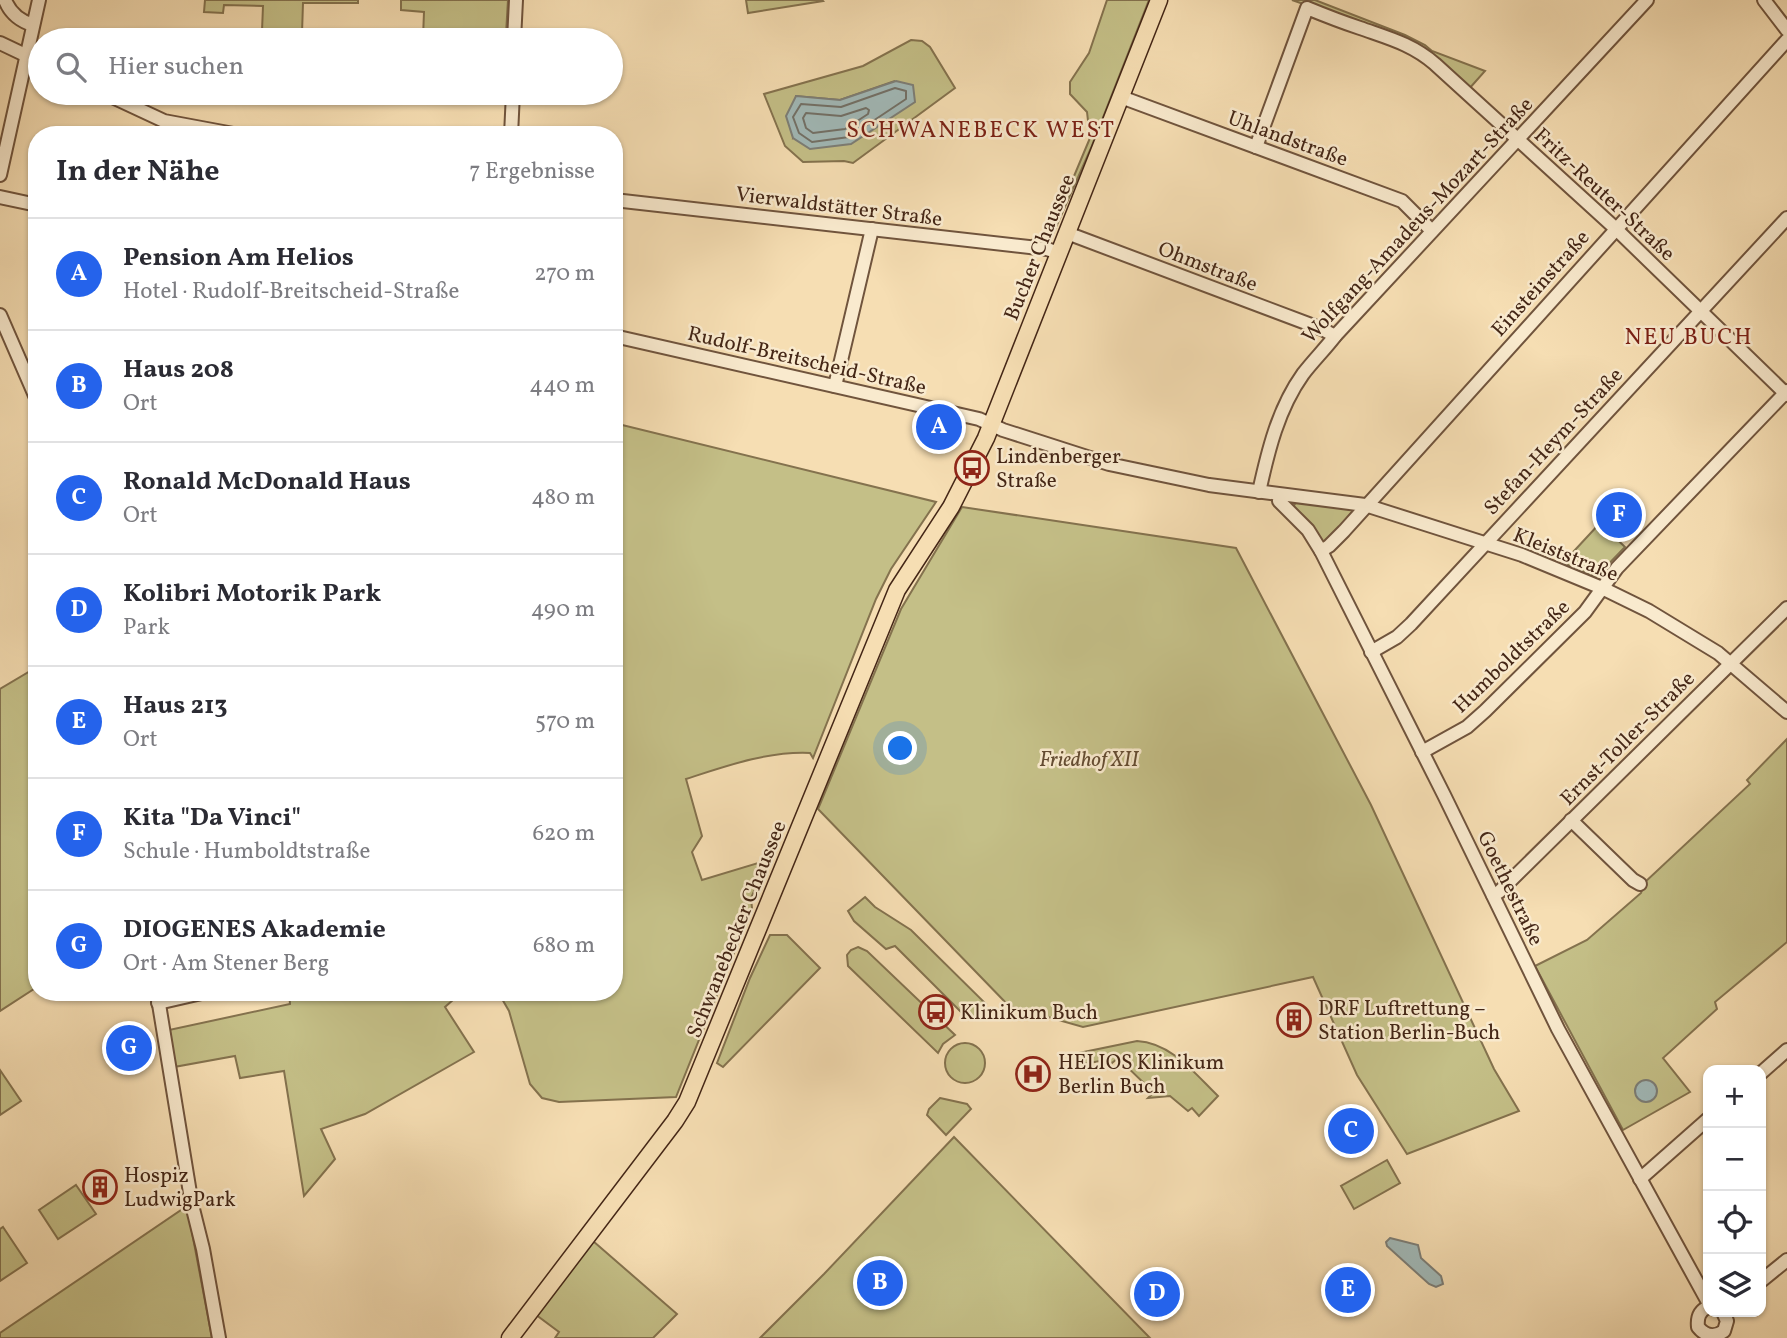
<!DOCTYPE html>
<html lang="de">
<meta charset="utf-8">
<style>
body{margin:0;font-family:Vollkorn,serif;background:#f7f7f7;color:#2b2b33}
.controls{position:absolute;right:21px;bottom:21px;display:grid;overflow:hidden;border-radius:14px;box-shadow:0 2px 5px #0004}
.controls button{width:63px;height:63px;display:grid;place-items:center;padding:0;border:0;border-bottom:2px solid #e1e1e2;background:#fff;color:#2b2b33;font:35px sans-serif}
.you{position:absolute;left:901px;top:749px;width:24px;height:24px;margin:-18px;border:5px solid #fff;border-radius:50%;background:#1a73e8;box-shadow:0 0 0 10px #1a73e833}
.badge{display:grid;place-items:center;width:46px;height:46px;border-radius:50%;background:#2563eb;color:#fff;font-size:23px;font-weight:700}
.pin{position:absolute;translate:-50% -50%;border:4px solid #fff;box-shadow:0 2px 7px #0006}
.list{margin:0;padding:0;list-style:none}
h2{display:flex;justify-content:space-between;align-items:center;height:91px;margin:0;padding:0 28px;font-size:30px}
h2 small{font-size:23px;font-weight:400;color:#7c7c81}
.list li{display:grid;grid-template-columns:46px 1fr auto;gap:21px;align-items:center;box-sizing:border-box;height:112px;padding:0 28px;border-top:2px solid #e1e1e2}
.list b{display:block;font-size:26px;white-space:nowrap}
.list p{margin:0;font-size:23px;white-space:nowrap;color:#7c7c81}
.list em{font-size:23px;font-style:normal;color:#7c7c81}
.icon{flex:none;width:38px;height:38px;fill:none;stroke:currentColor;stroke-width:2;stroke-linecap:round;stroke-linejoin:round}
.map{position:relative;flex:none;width:1787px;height:1338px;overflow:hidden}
.search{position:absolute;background:#fff;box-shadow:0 2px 5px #0004;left:28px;top:28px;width:595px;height:77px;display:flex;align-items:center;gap:18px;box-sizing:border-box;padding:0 24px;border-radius:38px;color:#7c7c81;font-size:26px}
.panel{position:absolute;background:#fff;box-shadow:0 2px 5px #0004;left:28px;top:126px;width:595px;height:875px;border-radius:28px}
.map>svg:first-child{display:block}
.green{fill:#c4bf87;stroke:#84724e;stroke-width:2;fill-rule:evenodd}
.water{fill:#a1b9b8;stroke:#7c7e77;stroke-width:2}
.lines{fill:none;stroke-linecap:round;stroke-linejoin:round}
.shore{stroke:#727067;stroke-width:2}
.minor-casing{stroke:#70543d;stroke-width:16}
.major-casing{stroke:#442616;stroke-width:19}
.minor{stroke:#f9eace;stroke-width:12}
.major{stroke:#f6deb3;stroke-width:16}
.labels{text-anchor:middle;stroke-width:5;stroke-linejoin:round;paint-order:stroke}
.street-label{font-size:21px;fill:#442616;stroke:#f9eace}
.poi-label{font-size:21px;fill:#442616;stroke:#f9eace;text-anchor:start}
.park-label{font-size:21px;font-style:italic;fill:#644c32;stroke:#f9eace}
.neighbourhood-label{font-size:23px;letter-spacing:2px;fill:#7a1f14;stroke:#f9eace}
</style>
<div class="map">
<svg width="1787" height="1338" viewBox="0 0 1787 1338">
<rect width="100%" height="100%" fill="#f6deb3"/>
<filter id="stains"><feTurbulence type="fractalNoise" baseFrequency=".00286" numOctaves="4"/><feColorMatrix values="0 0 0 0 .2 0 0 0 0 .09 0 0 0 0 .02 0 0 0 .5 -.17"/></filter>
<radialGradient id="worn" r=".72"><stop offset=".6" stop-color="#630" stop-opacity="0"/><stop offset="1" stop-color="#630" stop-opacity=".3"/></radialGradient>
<!-- green -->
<g class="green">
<polygon points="205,0 358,0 358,3 303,3 302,33 262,31 263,6 224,5 223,13 204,12"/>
<polygon points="401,0 508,0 506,34 465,32 465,40 423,38 424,12 401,10"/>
<polygon points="746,0 822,0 823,1 748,13"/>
<polygon points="1107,0 1149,0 1091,148 1049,243 1029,241 1051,231 1090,138 1087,112 1070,94 1070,82 1089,53"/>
<polygon points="1292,0 1315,0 1405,35 1425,45 1432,51 1485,71 1468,90 1409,41"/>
<path d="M911 40 922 41 930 47 955 88 853 163 844 161 803 162 785 146 764 94 863 66ZM895 81 793 138 796 96 840 100Z"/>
<path d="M614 423 936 502 891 569 876 599 813 758 810 753C768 751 726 766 686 779L702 836 692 852 702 880 768 860 751 898 752 908 676 1097 559 1102 542 1098 530 1084 509 1011 498 992H614Z"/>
<polygon points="1297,501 1353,509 1353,511 1322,548 1293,507"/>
<polygon points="962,507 1236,548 1371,805 1494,1069 1519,1111 1407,1154 1357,1075 1313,977 1083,1027 1009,1006 818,809 901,609"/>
<polygon points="1600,523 1625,547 1596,577 1563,563"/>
<polygon points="37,667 37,987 0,1011 0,689"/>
<polygon points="1787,739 1787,942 1715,1002 1717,1009 1663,1058 1690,1092 1623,1130 1535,966 1587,940 1641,893 1644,883 1750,784 1747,780"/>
<polygon points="865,897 875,907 911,930 986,1004 976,1018 967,1018 895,946 886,949 854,921 848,911"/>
<polygon points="770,935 787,935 820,968 723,1067 717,1063 750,978"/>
<polygon points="858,947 867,951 955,1035 943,1044 938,1053 848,966 847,955 851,950"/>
<polygon points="289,992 462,992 445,1007 474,1052 365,1114 321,1129 335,1159 304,1196 284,1071 240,1078 235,1056 174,1067 169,1030 290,1004"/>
<path d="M1137 1041C1172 1043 1195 1074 1218 1096L1199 1116 1192 1108 1188 1111 1170 1096 1148 1098 1158 1088 1161 1090 1164 1087 1160 1084 1158 1086 1156 1085 1152 1091 1118 1058 1112 1063C1100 1056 1087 1068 1076 1062L1075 1057 1079 1053Z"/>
<circle cx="965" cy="1063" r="20"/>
<polygon points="0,1070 21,1101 0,1115"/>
<polygon points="940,1098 967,1104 971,1109 946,1135 927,1115 929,1109"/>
<polygon points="954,1137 1150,1338 760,1338 824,1274"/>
<polygon points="1387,1160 1400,1183 1354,1209 1341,1186"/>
<polygon points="76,1185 96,1214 58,1239 39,1210"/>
<polygon points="187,1206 212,1338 0,1338 0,1333"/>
<polygon points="3,1227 27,1263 0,1281 0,1229"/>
<polygon points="593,1241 677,1314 653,1338 555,1338 559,1332 535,1314"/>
</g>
<!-- water -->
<g class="water">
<polygon points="896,81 913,85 915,102 851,144 810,149 793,138 786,116 796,96 840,100"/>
<circle cx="1646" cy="1091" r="11"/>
<polygon points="1390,1238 1418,1245 1421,1258 1441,1276 1443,1284 1436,1287 1429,1284 1387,1246 1386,1242"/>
</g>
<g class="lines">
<!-- shore -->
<g class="shore">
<polygon points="895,88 906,91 906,99 849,137 812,142 799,133 793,117 801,104 841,107"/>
<polygon points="866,108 869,110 868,114 845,129 813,133 806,128 803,118 806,113 841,116"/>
</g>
<!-- minor casing -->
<g class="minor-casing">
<g id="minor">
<path d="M5 0C10 13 20 21 33 25"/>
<polyline points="1764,0 1787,30"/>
<polyline points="514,40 516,0"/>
<polyline points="0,43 40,62"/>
<polyline points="104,93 164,121 239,135"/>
<polyline points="1121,97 1402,201 1432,231"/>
<polyline points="511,135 513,93"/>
<path d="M1256 147 1307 8C1324 15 1342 22 1360 28 1388 38 1412 44 1435 64L1615 228 1787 395"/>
<polyline points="0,175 39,0"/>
<polyline points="0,197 37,205"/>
<polyline points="614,200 1047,249 1059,253"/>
<polyline points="1067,233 1322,329 1335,336"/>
<polyline points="0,315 37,400"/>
<polyline points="614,336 979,419 1003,430 1109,464 1209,485 1365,505 1522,555 1602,588 1649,611 1718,653 1787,712"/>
<polyline points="835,386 872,229"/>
<path d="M1259 492C1268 451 1278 409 1303 374 1313 361 1325 349 1335 336L1647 0"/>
<polyline points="1280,495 1279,501 1308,530 1321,551 1444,795 1558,1029 1708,1302"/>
<polyline points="1321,551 1329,546 1344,531 1787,40"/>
<polyline points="1371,652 1397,637 1411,624 1787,218"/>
<polyline points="1422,752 1467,727 1485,711 1585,612 1617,568 1787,391"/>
<polyline points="1571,820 1633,880 1640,884"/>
<polyline points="1493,895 1499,892 1787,608"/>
<polyline points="157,992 192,1205 203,1249 219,1338"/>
<polyline points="158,1003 206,992"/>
<polyline points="1761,1073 1787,1050"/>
<polyline points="1640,1179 1708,1119"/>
<polyline points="1761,1281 1787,1260"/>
<path d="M1708 1307C1699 1311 1697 1318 1698 1327 1705 1336 1714 1338 1724 1331L1727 1321 1723 1312"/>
</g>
</g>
<!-- major casing -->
<g class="major-casing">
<polyline id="major" points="510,1338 675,1121 687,1102 897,590 951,507 986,438 1159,0"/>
</g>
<!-- minor -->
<use href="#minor" class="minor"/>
<!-- major -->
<use href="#major" class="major"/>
</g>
<!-- icons -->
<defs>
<g id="bus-ring" transform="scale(1.75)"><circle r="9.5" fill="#f9eace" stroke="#8f2418" stroke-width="1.5"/><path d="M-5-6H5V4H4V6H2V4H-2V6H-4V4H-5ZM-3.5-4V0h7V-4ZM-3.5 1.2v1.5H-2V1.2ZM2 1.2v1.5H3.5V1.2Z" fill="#8f2418"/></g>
<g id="building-ring" transform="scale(1.75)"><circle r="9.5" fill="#f9eace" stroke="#8f2418" stroke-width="1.5"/><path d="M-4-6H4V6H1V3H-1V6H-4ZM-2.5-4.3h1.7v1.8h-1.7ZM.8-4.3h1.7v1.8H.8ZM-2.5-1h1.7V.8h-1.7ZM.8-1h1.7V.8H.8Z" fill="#8f2418"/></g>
<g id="hospital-ring" transform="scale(1.75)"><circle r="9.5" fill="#f9eace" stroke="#8f2418" stroke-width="1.5"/><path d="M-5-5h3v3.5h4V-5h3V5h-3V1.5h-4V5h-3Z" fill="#8f2418"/></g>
</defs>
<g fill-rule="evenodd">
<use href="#bus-ring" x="972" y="468"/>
<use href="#bus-ring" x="936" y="1012"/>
<use href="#building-ring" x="1294" y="1020"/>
<use href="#hospital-ring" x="1033" y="1074"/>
<use href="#building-ring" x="100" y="1187"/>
</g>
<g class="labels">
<!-- street labels -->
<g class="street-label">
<text transform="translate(1288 138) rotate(20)" y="7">Uhlandstraße</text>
<text transform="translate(1605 194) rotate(43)" y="7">Fritz-Reuter-Straße</text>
<text transform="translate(839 206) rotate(7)" y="7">Vierwaldstätter Straße</text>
<text transform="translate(1417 220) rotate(-47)" y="7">Wolfgang-Amadeus-Mozart-Straße</text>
<text transform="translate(1039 247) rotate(-68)" y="7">Bucher Chaussee</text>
<text transform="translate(1208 266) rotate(21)" y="7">Ohmstraße</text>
<text transform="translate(1540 283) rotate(-48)" y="7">Einsteinstraße</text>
<text transform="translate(807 360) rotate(13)" y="7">Rudolf-Breitscheid-Straße</text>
<text transform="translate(1553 441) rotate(-47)" y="7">Stefan-Heym-Straße</text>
<text transform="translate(1566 554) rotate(22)" y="7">Kleiststraße</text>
<text transform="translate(1511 656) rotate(-44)" y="7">Humboldtstraße</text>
<text transform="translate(1627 738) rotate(-45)" y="7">Ernst-Toller-Straße</text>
<text transform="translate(1511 888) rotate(64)" y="7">Goethestraße</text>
<text transform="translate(736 929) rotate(-68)" y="7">Schwanebecker Chaussee</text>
</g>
<!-- poi labels -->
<g class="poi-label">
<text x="996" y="463">Lindenberger<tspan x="996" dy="24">Straße</tspan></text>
<text x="1318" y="1015">DRF Luftrettung –<tspan x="1318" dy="24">Station Berlin-Buch</tspan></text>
<text x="960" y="1019">Klinikum Buch</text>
<text x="1058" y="1069">HELIOS Klinikum<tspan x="1058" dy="24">Berlin Buch</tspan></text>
<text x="124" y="1182">Hospiz<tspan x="124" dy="24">LudwigPark</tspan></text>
</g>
<!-- park labels -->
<g class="park-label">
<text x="1089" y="766">Friedhof XII</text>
</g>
<!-- neighbourhood labels -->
<g class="neighbourhood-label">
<text x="981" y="137">SCHWANEBECK WEST</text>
<text x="1689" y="344">NEU BUCH</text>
</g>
</g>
<rect width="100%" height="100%" filter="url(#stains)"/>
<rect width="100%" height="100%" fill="url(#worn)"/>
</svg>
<div class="controls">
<button>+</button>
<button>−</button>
<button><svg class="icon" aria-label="locate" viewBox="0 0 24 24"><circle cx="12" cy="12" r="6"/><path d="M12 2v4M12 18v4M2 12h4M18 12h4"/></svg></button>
<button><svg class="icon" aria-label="layers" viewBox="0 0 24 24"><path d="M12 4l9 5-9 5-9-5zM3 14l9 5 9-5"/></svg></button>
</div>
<div class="you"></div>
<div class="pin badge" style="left:939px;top:427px">A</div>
<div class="pin badge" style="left:880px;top:1283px">B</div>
<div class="pin badge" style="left:1351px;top:1131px">C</div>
<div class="pin badge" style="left:1157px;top:1294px">D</div>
<div class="pin badge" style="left:1348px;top:1290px">E</div>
<div class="pin badge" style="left:1619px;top:515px">F</div>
<div class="pin badge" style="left:129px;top:1048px">G</div>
<div class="search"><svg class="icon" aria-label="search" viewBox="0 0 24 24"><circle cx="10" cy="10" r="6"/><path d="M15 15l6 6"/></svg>Hier suchen</div>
<section class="panel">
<h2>In der Nähe<small>7 Ergebnisse</small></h2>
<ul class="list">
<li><span class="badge">A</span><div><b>Pension Am Helios</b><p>Hotel · Rudolf-Breitscheid-Straße</p></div><em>270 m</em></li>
<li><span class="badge">B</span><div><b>Haus 208</b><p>Ort</p></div><em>440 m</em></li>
<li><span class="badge">C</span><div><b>Ronald McDonald Haus</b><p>Ort</p></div><em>480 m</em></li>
<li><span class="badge">D</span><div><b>Kolibri Motorik Park</b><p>Park</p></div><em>490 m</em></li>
<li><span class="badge">E</span><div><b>Haus 213</b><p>Ort</p></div><em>570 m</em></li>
<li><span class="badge">F</span><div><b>Kita &quot;Da Vinci&quot;</b><p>Schule · Humboldtstraße</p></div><em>620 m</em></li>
<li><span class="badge">G</span><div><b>DIOGENES Akademie</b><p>Ort · Am Stener Berg</p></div><em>680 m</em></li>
</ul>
</section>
</div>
